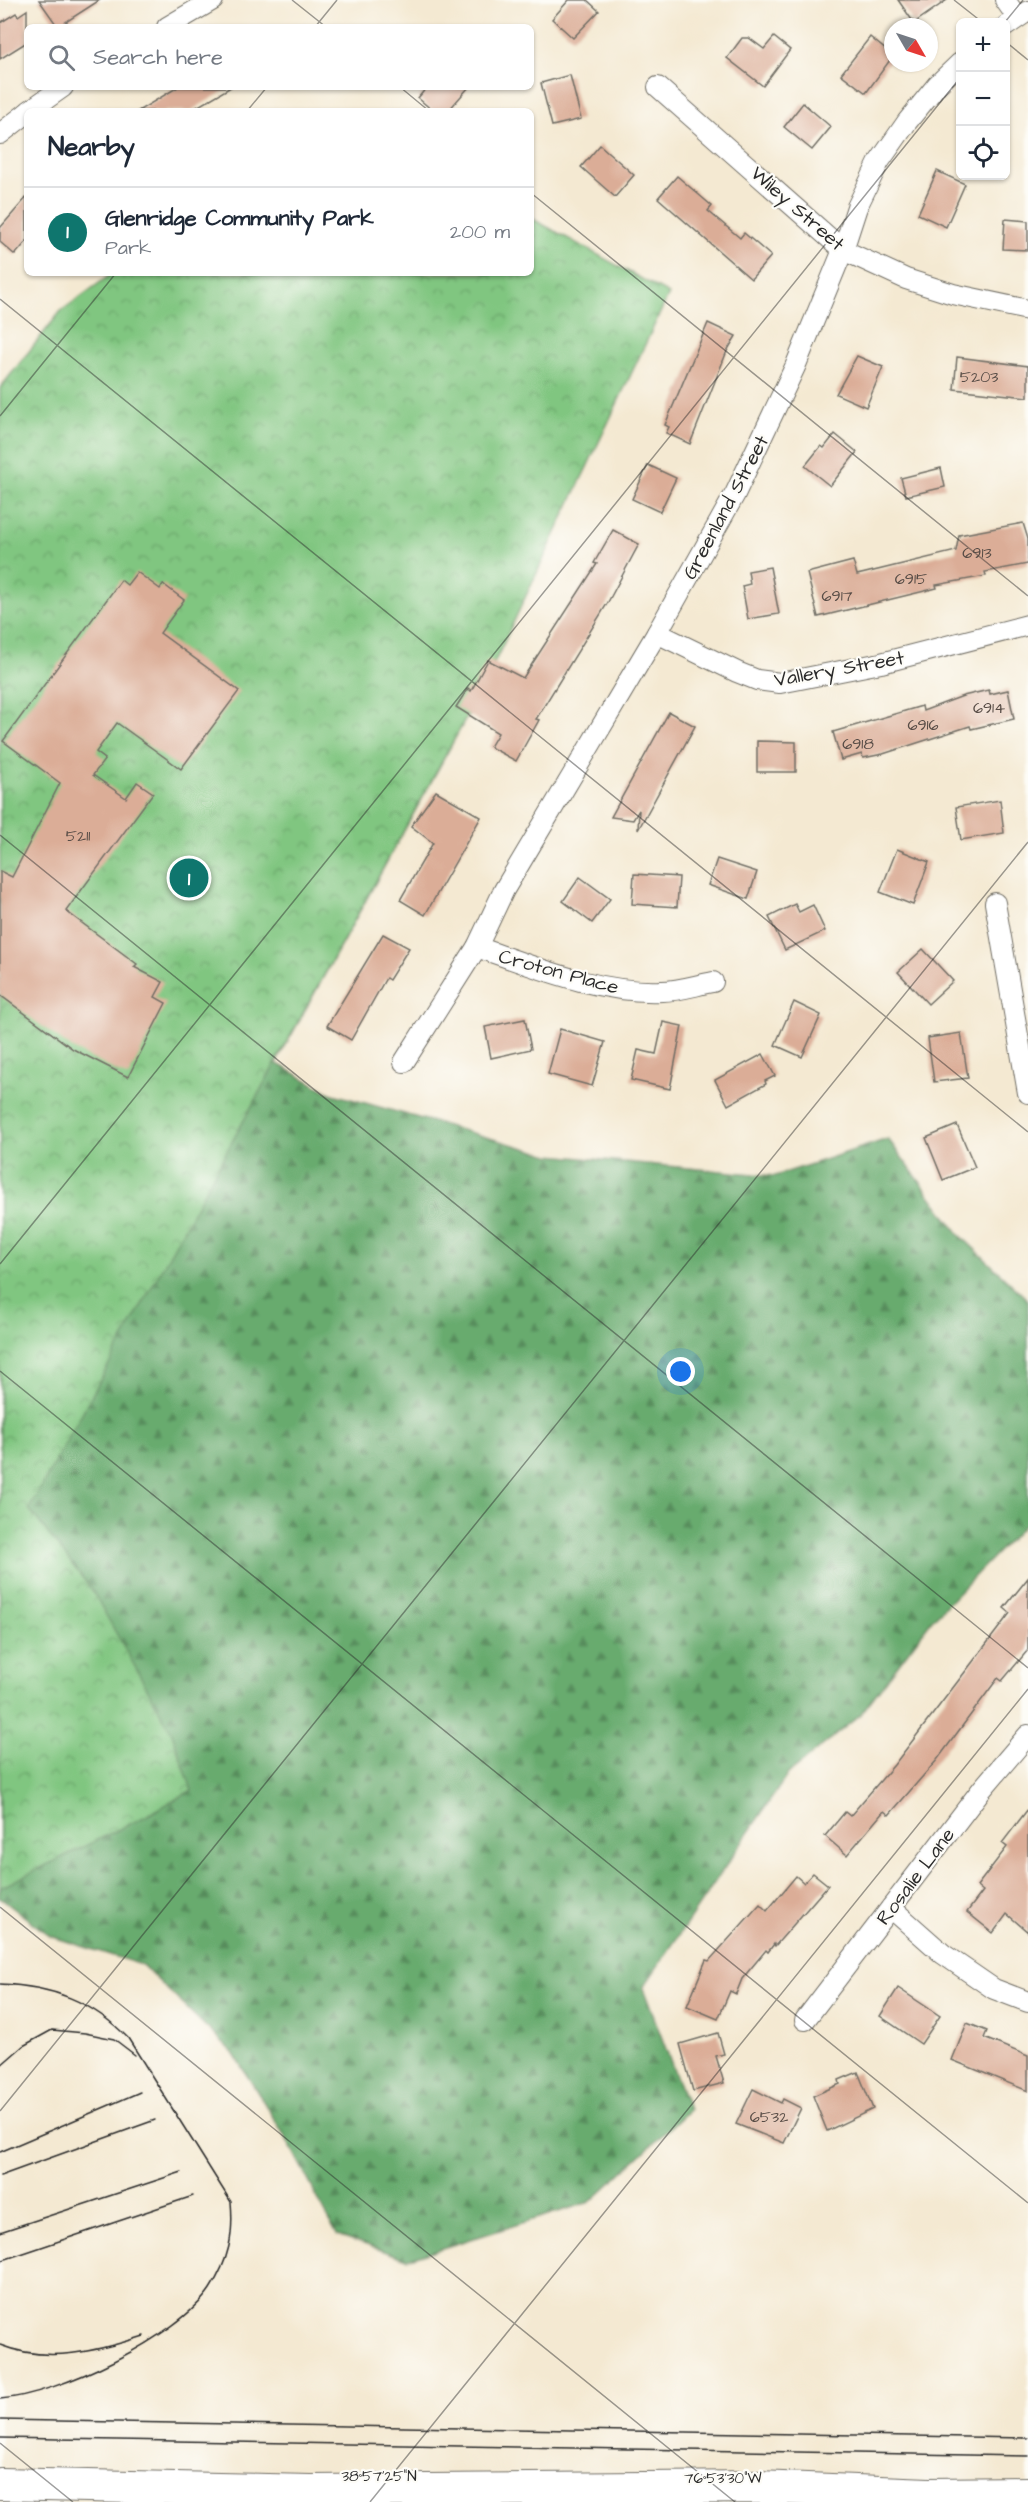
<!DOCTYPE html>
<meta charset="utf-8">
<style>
body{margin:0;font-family:"Architects Daughter",sans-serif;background:#f6f6f7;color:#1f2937}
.controls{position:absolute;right:18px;top:18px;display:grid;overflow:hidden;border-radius:9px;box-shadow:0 2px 4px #0004}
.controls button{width:54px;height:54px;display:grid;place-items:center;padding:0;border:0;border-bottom:2px solid #e0e1e3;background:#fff;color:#1f2937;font:30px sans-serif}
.compass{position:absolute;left:884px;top:18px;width:54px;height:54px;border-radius:50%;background:#fff;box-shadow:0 2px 4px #0004;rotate:129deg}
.you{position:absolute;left:681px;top:1372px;width:21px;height:21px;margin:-15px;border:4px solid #fff;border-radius:50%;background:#1a73e8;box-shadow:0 0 0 9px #1a73e833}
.badge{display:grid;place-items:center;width:39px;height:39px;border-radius:50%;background:#0f766e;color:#fff;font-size:20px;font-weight:700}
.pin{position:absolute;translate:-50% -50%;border:3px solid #fff;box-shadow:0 2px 6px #0006}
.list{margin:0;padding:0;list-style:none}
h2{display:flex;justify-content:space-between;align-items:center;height:78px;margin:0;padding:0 24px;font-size:26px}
h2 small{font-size:20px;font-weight:400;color:#747a83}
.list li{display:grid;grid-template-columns:39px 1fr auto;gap:18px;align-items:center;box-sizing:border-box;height:90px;padding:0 24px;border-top:2px solid #e0e1e3}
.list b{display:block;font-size:22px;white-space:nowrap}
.list p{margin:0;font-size:20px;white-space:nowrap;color:#747a83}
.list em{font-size:20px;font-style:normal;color:#747a83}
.icon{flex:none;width:33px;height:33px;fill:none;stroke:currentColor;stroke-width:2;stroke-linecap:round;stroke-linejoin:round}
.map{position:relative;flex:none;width:1028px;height:2502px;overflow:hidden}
.search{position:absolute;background:#fff;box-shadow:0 2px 4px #0004;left:24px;top:24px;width:510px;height:66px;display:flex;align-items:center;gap:15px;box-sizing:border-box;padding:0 21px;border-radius:9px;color:#747a83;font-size:22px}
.panel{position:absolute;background:#fff;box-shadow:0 2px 4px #0004;left:24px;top:108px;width:510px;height:168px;border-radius:9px}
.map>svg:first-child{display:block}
.forest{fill:url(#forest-firs);stroke:#4a6b4c;stroke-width:1.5}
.park{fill:url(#park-crowns);stroke:#567856;stroke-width:1.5}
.building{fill:#dbad97}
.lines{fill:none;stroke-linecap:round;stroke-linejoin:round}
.street-casing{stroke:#716e65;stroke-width:22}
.primary-casing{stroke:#716e65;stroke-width:34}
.street{stroke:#fff;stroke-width:20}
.primary{stroke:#fff;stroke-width:32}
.tram{stroke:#2b2b2b;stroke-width:1.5}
.ticks{fill:none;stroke:#2b2b2b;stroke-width:1.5;stroke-opacity:0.45}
.labels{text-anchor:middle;stroke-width:4.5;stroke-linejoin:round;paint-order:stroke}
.number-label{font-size:16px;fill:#574c46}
.street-label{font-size:20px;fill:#2b2b2b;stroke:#fdfcf7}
.ticks-label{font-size:15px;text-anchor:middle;fill:#2b2b2b;stroke:#fdfcf7;stroke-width:4.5;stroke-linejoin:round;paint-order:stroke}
</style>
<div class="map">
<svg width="1028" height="2502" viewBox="0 0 1028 2502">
<defs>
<pattern id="forest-firs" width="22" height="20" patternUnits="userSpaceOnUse" patternTransform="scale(1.5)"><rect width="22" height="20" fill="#68ab6e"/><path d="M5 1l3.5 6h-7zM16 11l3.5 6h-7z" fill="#568b5b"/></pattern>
<pattern id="park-crowns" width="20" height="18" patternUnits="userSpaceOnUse" patternTransform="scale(1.5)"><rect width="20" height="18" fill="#80c680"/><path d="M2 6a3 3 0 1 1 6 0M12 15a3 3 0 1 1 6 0" fill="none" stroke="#69a169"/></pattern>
</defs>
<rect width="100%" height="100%" fill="#fdfcf7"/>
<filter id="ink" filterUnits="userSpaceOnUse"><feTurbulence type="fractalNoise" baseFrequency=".0167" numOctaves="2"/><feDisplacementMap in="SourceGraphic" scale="12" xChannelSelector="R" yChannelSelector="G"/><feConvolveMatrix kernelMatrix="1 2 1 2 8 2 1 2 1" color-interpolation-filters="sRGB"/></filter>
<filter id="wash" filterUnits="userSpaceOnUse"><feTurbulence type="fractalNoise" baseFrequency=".008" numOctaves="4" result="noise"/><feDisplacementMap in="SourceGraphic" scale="24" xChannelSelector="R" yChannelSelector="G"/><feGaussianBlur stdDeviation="1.35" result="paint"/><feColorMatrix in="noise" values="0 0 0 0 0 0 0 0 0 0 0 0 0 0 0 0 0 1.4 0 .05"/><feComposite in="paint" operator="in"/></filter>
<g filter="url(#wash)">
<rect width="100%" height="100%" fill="#f4e9d2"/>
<!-- forest -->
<polygon class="forest" points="480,693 276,1063 330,1093 550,1155 775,1176 888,1139 959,1234 1028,1300 1028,1521 932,1620 860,1715 788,1774 643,1988 689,2110 590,2202 407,2259 337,2235 286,2138 233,2053 142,1965 50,1936 0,1898 0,1012"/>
<!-- park -->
<polygon class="park" points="531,218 669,294 480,693 29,1509 92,1590 172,1733 192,1790 148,1815 0,1888 0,388 61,311 113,273 531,273"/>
<g id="blocks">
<!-- building -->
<g class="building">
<polygon points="39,0 100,0 58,27"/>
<polygon points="569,0 587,0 599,11 573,38 552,19"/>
<polygon points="898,0 947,0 914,23"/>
<polygon points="27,10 27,42 0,59 0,23 16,13 18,16"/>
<polygon points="774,37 790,50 763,86 727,58 742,38 749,38 764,49"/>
<polygon points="870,37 893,56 866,93 841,74"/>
<polygon points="570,75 581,119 552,126 541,83"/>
<polygon points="178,87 231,87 190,111 138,111"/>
<polygon points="427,87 469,87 448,111 433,111 418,98"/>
<polygon points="803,103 831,127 812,150 784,127"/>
<polygon points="600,145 634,175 615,197 581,167"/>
<polygon points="937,171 965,184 946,227 918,214"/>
<polygon points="677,176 712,206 708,211 740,238 744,233 771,256 751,279 658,198"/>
<polygon points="27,197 27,241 15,255 0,242 0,228"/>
<polygon points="1005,219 1028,221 1028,250 1003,249"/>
<polygon points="708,323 736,336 727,351 690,444 666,433 669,427 665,425"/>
<polygon points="857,356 883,367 866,407 836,394"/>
<polygon points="957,357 1028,366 1028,397 954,389"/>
<polygon points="835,434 857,452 830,486 805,466 821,446 824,448"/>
<polygon points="648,465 676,478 660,512 632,499"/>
<polygon points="941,468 945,487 906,496 901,478"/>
<polygon points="1023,523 1028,539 1028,564 985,572 986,576 936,585 937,588 818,617 807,573 853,561 857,575 956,551 959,535"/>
<polygon points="613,530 639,544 607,604 536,719 539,720 516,761 490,747 498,733 456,707 468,688 471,691 488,660 523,678 597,564 594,563"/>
<polygon points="770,567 779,614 748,619 742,586 750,584 748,571"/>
<polygon points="137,572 160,589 163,584 184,600 160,633 239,691 181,769 117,723 96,752 105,759 93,775 126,798 137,782 153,793 66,911 137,964 134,967 163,982 155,997 166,1003 128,1077 73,1049 0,995 0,871 12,877 60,783 3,741 121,580 127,585"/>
<polygon points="989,690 990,694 1008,690 1014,719 971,729 970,726 883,754 863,758 862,754 841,760 833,732 922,706 923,711 963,696"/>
<polygon points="669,712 695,726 638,830 639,810 633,820 611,817"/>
<polygon points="757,741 796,742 796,772 757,772"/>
<polygon points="436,791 481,817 425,915 400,900 433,843 411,826"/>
<polygon points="1000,800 1004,833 961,840 956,807"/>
<polygon points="897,849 929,862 913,905 880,892"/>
<polygon points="717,859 757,872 748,899 708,885"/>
<polygon points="634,874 679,877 677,907 632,904"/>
<polygon points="580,877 610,899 592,923 563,901"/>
<polygon points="795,904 799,912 813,905 825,931 785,950 769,917"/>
<polygon points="383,934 409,948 389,980 386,978 351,1040 327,1026"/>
<polygon points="923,949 953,981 928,1004 898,972"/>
<polygon points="794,1002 821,1015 802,1057 775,1045"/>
<polygon points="525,1019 531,1049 491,1058 485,1027"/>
<polygon points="663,1022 682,1026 670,1089 631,1080 638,1050 656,1054"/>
<polygon points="560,1029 605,1042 592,1086 548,1074"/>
<polygon points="961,1033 968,1078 934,1082 928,1038"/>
<polygon points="763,1054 775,1076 765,1081 766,1084 728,1105 715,1080"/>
<polygon points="957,1125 975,1167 943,1180 926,1138"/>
<polygon points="1028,1578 1028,1650 1002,1681 998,1678 937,1760 889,1815 884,1811 847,1855 825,1836 845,1812 850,1816 894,1765 1010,1613 1004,1608"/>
<polygon points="1028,1809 1028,1932 1007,1914 993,1933 967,1912 983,1891 977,1886 1007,1847 1002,1843"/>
<polygon points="813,1873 828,1885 775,1946 774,1944 768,1952 766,1950 742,1979 736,1994 730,1991 718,2019 687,2006 706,1960 709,1961 760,1904 767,1911 796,1876 804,1883"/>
<polygon points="898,1988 940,2016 921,2044 880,2016"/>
<polygon points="967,2023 987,2031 984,2038 1028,2056 1028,2091 952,2060"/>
<polygon points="718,2033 724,2054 716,2056 724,2083 693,2091 680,2044"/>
<polygon points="858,2072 873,2109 827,2131 813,2096 840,2084 839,2080"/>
<polygon points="753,2089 781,2103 783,2099 801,2108 784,2143 736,2124"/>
</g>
</g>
</g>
<g filter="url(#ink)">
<use href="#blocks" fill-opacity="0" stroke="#716e65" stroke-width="1.5"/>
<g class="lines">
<!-- street casing -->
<g class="street-casing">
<g id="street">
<polyline points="1005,0 1017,17"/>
<polyline points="1006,26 1028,11"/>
<polyline points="167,27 213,0"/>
<polyline points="658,87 843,250 906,279 953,294 1028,310"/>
<polyline points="29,111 63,87"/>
<polyline points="0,134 27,113"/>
<polyline points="657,633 737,672 757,680 780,683 881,663 1028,625"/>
<polyline points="995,903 1028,1093"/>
<path d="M477 947C535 967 600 994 662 991 679 991 696 985 713 982"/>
<polyline points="404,1062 477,947 504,890 657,633 735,494 795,367 843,250 857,207 879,162 907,122 937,85 960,63"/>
<polyline points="891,1908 943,1954 994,1989 1028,2002"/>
<polyline points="805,2020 982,1789 1028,1735"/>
</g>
</g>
<!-- primary casing -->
<g class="primary-casing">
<polyline id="primary" points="0,2484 310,2491 758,2487 929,2494 1028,2493"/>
</g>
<!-- street -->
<use href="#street" class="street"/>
<!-- primary -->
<use href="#primary" class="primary"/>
<!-- tram -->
<g class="tram">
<path d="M0 1984C52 1986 92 2001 128 2038L231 2202C234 2235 229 2260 210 2289 178 2337 58 2395 0 2399"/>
<polyline points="0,2066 23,2046 52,2030 85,2033 114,2039 135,2055"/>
<polyline points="0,2152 140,2092"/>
<polyline points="0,2176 155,2120"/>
<polyline points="0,2232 182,2172"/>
<polyline points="0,2261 193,2196"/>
<path d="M0 2345C48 2364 97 2351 144 2336"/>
<polyline points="0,2420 1028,2438"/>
<polyline points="0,2438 1028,2456"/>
</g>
</g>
</g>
<!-- ticks -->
<path class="ticks" d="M292 0 326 27M954 0 982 22M1005 22 1023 0M315 27 337 0M1006 42 1028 60M400 87 429 111M247 111 267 87M531 193 1028 596M0 299 1028 1132M0 416 116 273M0 835 1028 1668M0 1264 960 78M0 1371 1028 2203M0 1907 735 2502M0 2111 1028 842M0 2443 73 2502M370 2502 1028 1689"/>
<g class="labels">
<!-- number labels -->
<g class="number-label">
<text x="979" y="382">5203</text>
<text x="977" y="558">6913</text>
<text x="911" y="584">6915</text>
<text x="837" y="601">6917</text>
<text x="989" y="713">6914</text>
<text x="923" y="730">6916</text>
<text x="858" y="749">6918</text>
<text x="78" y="841">5211</text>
<text x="769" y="2122">6532</text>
</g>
<!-- street labels -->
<g class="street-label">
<text transform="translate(798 208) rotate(41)" y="7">Wiley Street</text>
<text transform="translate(725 507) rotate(-62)" y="7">Greenland Street</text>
<text transform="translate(839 668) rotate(-10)" y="7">Vallery Street</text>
<text transform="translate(559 971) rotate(15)" y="7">Croton Place</text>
<text transform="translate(915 1876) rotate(-53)" y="7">Rosalie Lane</text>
</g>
</g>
<g class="ticks-label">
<text x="379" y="2481">38°57'25"N</text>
<text x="723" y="2483">76°53'30"W</text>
</g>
</svg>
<div class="controls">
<button>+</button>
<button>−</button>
<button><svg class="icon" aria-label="locate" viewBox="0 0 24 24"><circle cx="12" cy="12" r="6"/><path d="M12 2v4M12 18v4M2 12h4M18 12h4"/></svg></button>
</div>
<svg class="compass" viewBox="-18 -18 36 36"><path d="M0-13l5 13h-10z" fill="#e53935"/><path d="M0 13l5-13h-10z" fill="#747a83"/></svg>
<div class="you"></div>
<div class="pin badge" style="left:189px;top:878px">1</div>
<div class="search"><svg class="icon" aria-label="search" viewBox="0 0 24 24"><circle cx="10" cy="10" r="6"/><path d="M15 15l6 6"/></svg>Search here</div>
<section class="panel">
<h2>Nearby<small></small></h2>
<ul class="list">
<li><span class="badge">1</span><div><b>Glenridge Community Park</b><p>Park</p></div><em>200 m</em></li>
</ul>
</section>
</div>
